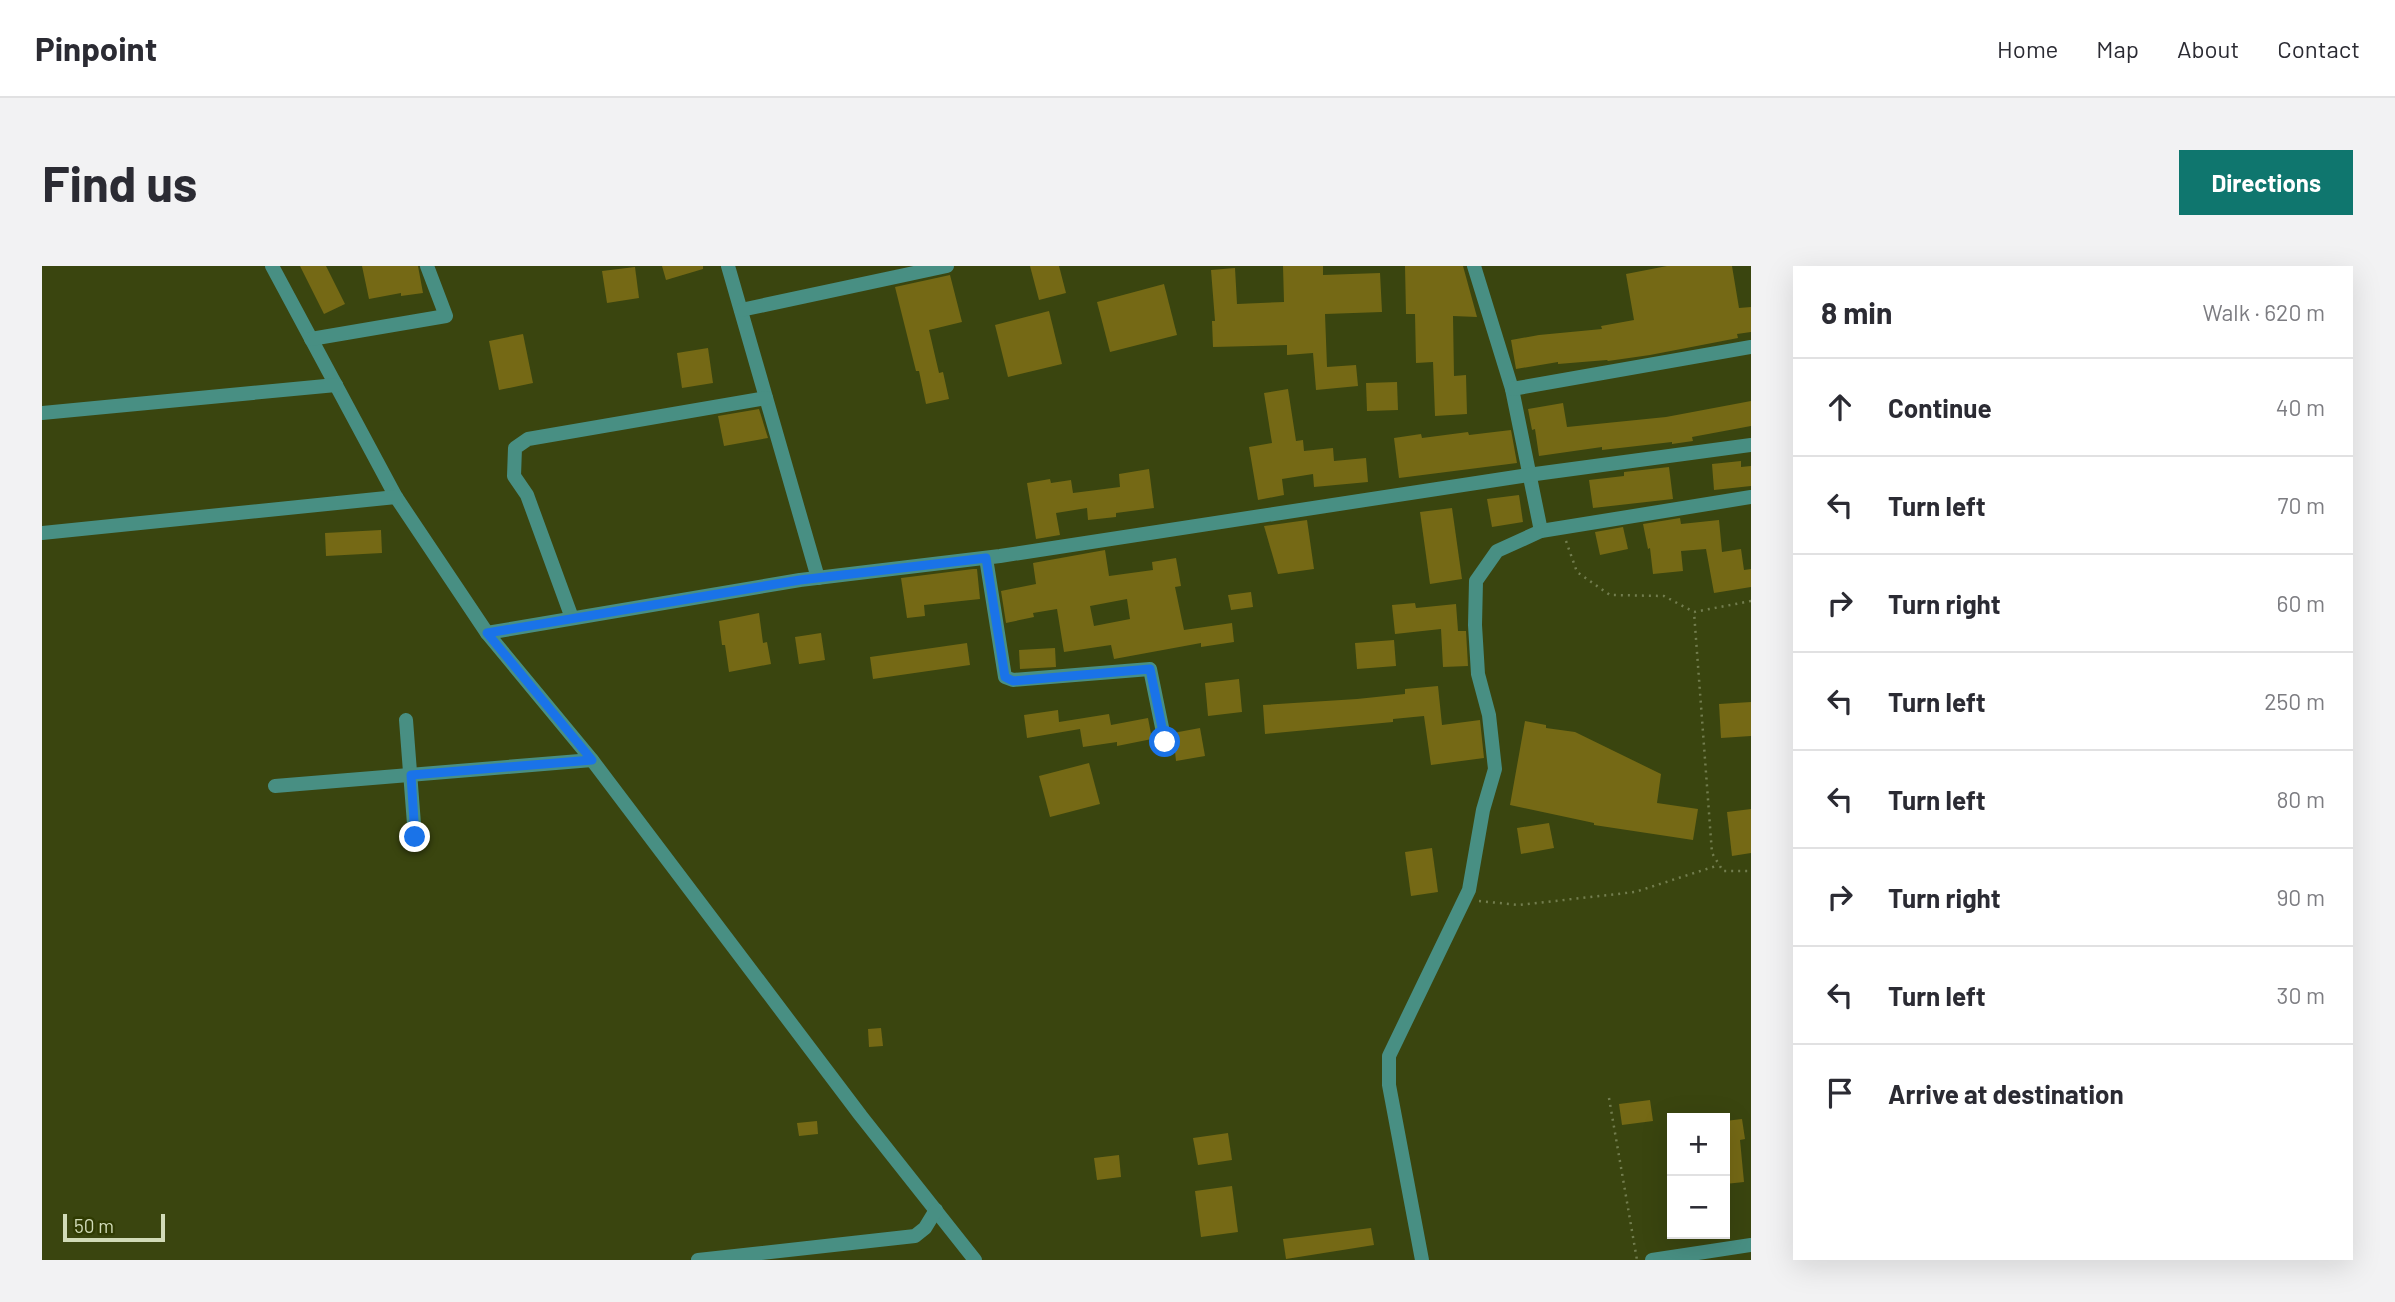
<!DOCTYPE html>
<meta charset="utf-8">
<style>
body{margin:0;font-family:Barlow,sans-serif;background:#f2f2f3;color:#2b2b33}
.controls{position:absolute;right:21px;bottom:21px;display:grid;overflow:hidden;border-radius:0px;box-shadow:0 7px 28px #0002}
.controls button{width:63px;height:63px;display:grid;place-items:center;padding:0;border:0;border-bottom:2px solid #e1e1e2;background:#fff;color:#2b2b33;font:35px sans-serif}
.scale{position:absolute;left:21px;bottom:18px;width:102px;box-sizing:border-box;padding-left:7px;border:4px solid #d1dbb8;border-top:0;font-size:19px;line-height:24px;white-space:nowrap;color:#d1dbb8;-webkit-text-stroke:5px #303b02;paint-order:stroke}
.stop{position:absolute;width:21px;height:21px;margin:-16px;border:5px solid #1a73e8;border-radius:50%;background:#fff}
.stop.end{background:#1a73e8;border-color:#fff;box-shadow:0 2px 7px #0008}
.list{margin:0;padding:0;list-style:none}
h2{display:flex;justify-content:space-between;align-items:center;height:91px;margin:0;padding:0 28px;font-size:30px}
h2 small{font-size:23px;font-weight:400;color:#7c7c81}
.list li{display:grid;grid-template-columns:46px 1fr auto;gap:21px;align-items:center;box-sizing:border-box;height:98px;padding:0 28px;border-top:2px solid #e1e1e2}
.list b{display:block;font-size:26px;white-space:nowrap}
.list em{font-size:23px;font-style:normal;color:#7c7c81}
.icon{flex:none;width:38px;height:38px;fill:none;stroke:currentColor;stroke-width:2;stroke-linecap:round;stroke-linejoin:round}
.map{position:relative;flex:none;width:1709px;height:994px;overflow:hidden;border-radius:0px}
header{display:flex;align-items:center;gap:42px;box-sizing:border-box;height:98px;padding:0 35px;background:#fff;border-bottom:2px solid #e1e1e2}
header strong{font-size:33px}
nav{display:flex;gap:38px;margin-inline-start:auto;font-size:24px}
.intro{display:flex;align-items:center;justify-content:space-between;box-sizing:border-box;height:168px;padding:0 42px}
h1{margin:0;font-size:49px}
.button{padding:18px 32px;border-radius:0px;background:#0f766e;color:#fff;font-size:24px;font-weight:700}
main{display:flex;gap:42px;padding:0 42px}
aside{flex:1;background:#fff;border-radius:0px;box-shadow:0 7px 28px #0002}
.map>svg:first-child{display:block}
.building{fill:#756915;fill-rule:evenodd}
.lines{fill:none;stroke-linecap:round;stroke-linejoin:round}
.path{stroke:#727d4e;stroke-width:2.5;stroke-dasharray:2 5;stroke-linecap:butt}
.minor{stroke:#488f83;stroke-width:14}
.route{stroke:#1a73e8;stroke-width:9}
</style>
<header>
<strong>Pinpoint</strong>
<nav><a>Home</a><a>Map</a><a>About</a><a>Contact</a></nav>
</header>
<div class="intro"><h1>Find us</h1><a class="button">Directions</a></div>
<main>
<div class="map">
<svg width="1709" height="994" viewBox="0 0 1709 994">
<rect width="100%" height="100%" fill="#3a450f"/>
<!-- building -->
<g class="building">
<polygon points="258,0 284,0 303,38 282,48"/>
<polygon points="320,0 376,0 381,27 359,30 359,27 327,33"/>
<polygon points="620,0 661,0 661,3 624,14"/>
<polygon points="988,0 1017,0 1024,27 997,34"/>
<polygon points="1241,0 1281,0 1281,9 1338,7 1340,46 1283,48 1285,101 1314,99 1316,120 1274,124 1271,87 1245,89 1245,79 1171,81 1170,55 1173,55 1169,4 1193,2 1195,38 1242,36"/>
<polygon points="1363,0 1421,0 1435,51 1411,50 1412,110 1424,109 1425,148 1393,150 1391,96 1374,97 1373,48 1364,48"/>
<polygon points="1625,0 1690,0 1697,42 1709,41 1709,66 1695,68 1696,72 1608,89 1566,95 1565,94 1516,98 1516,96 1474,103 1469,74 1497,69 1560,63 1559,60 1592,54 1584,8"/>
<polygon points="593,1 597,32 565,37 560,5"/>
<polygon points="908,9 920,56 887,64 897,107 901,106 907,133 884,138 877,105 874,105 853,21"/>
<polygon points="1122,18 1135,69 1068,86 1055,36"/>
<polygon points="1007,45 1020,98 966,111 953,59"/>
<polygon points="481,68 491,117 457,124 447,75"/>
<polygon points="666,82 671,117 640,122 635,87"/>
<polygon points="1355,116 1356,144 1325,145 1324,117"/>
<polygon points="1246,123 1254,175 1261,174 1262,185 1291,182 1292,195 1324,192 1326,216 1272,221 1271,208 1240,213 1242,229 1216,234 1207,181 1230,177 1222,127"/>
<polygon points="1709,135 1709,160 1650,171 1651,175 1630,178 1630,176 1560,184 1560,181 1497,190 1493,163 1490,164 1486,143 1521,137 1525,161 1624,151"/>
<polygon points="717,143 726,172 682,180 676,150"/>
<polygon points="1469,164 1475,197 1357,212 1352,172 1379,168 1380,172 1426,166 1427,169"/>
<polygon points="1699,195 1699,201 1709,200 1709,220 1672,224 1670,198"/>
<polygon points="1627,201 1631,233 1551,242 1547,214 1582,210 1582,206"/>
<polygon points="1107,203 1112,242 1074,247 1074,251 1046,254 1045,242 1014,247 1018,269 994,273 985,217 1008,213 1009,217 1029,214 1031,227 1078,221 1077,208"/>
<polygon points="1477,229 1481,256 1450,261 1445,233"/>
<polygon points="1410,242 1420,313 1388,318 1378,246"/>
<polygon points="1638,252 1639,258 1677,254 1680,286 1699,283 1702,304 1709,303 1709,321 1672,327 1664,283 1639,285 1641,305 1611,308 1608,282 1606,283 1601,258"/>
<polygon points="1265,254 1272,303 1236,308 1222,260"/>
<polygon points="1581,261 1586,283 1558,289 1553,266"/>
<polygon points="339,264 340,287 284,290 283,267"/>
<path d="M1063 284 1067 310 1111 304 1110 296 1134 292 1139 320 1133 321 1142 364 1190 357 1192 376 1159 381V377L1072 393 1069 379 1022 386 1015 343 991 347 992 351 964 357 959 325 994 318 991 297ZM1085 333 1088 353 1052 360 1048 340Z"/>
<polygon points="931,303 935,303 938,333 882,339 883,350 865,352 859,312"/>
<polygon points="1209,326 1211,341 1189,344 1186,329"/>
<polygon points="1373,337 1374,342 1414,338 1416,365 1424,365 1426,400 1401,401 1399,363 1353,368 1350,339"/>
<polygon points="717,347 721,377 725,376 729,398 687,406 683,379 680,379 677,355"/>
<polygon points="779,367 783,394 757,398 753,371"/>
<polygon points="1352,374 1354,400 1315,403 1313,377"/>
<polygon points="925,377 928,399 831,413 828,391"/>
<polygon points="1013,382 1014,401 978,403 977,384"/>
<polygon points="1197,413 1200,446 1166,450 1163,417"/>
<polygon points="1396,420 1400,459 1438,454 1442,492 1389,499 1382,450 1351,453 1351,456 1223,468 1221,439 1315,433 1363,428 1363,423"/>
<polygon points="1709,436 1709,470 1679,472 1677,438"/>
<polygon points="1016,444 1017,456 1067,448 1069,459 1106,452 1110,473 1075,480 1075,476 1041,481 1038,463 985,472 982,449"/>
<polygon points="1483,455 1504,459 1504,462 1533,466 1619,508 1615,537 1656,543 1651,574 1552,559 1552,557 1468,539"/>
<polygon points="1158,462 1163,490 1134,495 1131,467"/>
<polygon points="1047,497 1058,538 1008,551 997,510"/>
<polygon points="1709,543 1709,587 1690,590 1685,546"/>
<polygon points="1507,557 1512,582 1479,588 1475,562"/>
<polygon points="1390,582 1396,626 1369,630 1363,586"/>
<polygon points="839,762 841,780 827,781 826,763"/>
<polygon points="1608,834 1611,855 1580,859 1577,838"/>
<polygon points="1700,853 1703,873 1698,874 1702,916 1683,918 1683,855"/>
<polygon points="775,855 776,868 757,870 755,857"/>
<polygon points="1186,867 1190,894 1156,899 1151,872"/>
<polygon points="1077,889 1079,911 1055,914 1052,892"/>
<polygon points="1190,920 1196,966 1159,971 1153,925"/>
<polygon points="1329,962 1332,979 1244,993 1241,973"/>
</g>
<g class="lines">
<!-- path -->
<g class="path">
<polyline points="1524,275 1535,306 1568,329 1622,330 1652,346"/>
<polyline points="1709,335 1652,346 1670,587 1681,605 1709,605"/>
<polyline points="1437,635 1477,639 1593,626 1677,599"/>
<polyline points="1567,832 1595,994"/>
</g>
<!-- minor -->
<g class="minor">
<polyline points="230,0 354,231 445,367 550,494 819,850 933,994"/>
<polyline points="686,0 776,312"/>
<polyline points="1432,0 1470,123 1499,265"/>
<polyline points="699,44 905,0"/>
<polyline points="269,73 404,50 385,0"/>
<polyline points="1470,123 1709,81"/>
<polyline points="0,147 294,119"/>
<polyline points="0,267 354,231"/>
<polyline points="944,292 963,411 971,414 1108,403 1123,476"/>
<polyline points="530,352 485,229 472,210 473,182 486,173 724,132"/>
<polyline points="445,367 758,314 958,290 1486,209 1709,179"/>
<polyline points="364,454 373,571"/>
<polyline points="233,520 550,494"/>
<polyline points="656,994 873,970 883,962 894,944"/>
<polyline points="1380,994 1347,819 1347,790 1427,624 1441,544 1453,503 1447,449 1436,408 1433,359 1434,315 1455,285 1499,265 1709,231"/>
<polyline points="1610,994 1709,979"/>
</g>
</g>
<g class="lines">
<!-- route -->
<polyline class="route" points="373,571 369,509 550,494 445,367 758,314 944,292 963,411 971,415 1108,403 1123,476"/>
</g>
</svg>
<div class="controls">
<button>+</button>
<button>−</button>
</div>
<div class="scale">50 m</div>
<div class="stop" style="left:1123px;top:476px"></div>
<div class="stop end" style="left:373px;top:571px"></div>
</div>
<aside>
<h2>8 min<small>Walk · 620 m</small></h2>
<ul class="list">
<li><svg class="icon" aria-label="ahead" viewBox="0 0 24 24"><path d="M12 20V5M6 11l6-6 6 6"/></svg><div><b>Continue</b></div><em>40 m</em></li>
<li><svg class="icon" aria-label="left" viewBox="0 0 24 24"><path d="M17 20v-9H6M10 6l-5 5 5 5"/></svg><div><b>Turn left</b></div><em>70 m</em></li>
<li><svg class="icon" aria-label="right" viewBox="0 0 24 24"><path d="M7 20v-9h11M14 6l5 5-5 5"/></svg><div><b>Turn right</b></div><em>60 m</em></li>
<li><svg class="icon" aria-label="left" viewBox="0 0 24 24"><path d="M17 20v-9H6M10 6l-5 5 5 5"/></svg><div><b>Turn left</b></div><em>250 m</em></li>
<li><svg class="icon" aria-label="left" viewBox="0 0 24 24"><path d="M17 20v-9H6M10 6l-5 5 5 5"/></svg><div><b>Turn left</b></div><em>80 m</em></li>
<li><svg class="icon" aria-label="right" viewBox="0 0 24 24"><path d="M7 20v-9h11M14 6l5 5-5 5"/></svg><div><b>Turn right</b></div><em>90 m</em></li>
<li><svg class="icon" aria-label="left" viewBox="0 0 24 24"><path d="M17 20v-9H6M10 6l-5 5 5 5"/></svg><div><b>Turn left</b></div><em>30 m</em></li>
<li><svg class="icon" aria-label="arrive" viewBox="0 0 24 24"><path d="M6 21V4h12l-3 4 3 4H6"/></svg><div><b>Arrive at destination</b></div></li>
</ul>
</aside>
</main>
